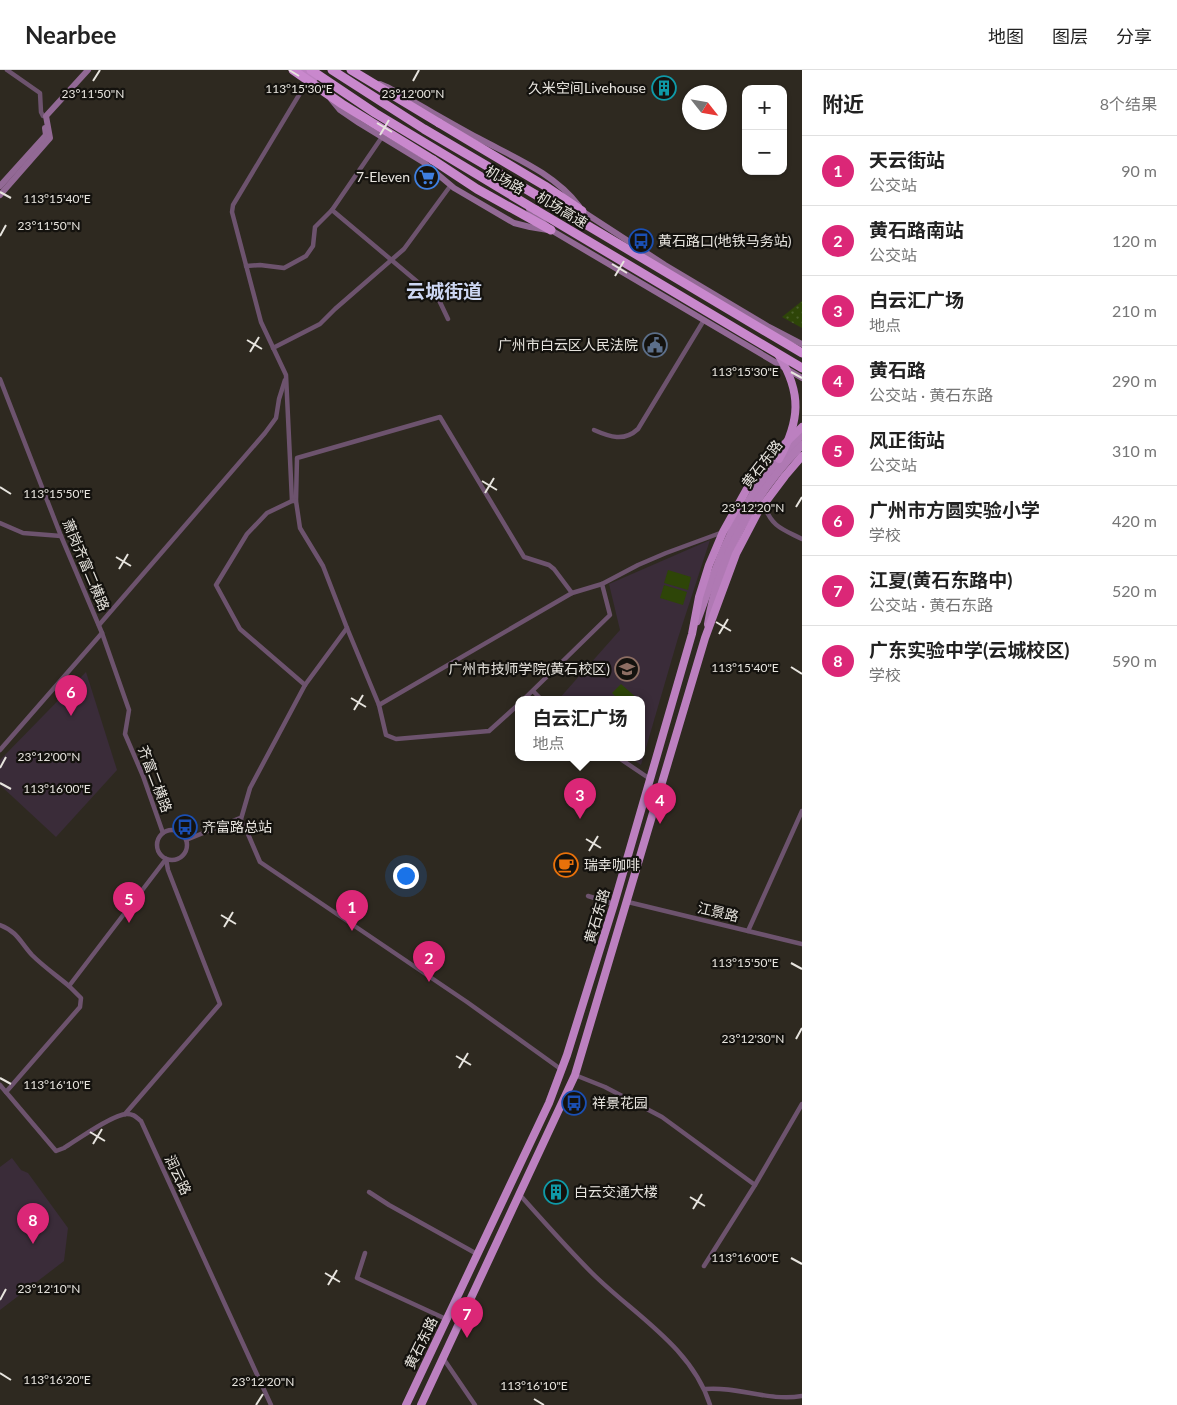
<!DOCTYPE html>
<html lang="zh">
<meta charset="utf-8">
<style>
body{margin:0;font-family:Lato,"Noto Sans SC",sans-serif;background:#f2f2f2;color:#222}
.controls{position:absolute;right:15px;top:15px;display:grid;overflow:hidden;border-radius:10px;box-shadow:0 1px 4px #0004}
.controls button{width:45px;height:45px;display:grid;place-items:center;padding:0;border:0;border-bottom:1px solid #e0e0e0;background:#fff;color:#222;font:25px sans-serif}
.compass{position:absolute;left:682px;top:15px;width:45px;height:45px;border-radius:50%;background:#fff;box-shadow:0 1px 4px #0004;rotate:121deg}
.you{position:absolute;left:405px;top:805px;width:18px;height:18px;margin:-12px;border:4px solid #fff;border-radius:50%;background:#1a73e8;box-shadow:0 0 0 8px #1a73e833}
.badge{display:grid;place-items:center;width:32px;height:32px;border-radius:50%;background:#db2777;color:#fff;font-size:16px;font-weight:700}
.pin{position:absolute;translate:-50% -41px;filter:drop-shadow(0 1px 2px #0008)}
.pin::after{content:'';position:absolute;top:26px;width:18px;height:15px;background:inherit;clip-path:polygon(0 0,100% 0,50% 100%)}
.popup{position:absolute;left:515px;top:626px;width:130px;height:65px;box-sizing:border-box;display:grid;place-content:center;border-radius:10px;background:#fff;filter:drop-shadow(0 1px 4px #0005);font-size:16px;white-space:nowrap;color:#767676}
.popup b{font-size:19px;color:#222}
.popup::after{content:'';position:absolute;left:50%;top:100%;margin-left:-10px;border:10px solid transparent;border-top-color:#fff}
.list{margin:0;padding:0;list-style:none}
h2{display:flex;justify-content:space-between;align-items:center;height:65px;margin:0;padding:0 20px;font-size:21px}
h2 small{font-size:16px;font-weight:400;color:#767676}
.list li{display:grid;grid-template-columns:32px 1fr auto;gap:15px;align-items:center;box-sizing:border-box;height:70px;padding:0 20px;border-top:1px solid #e0e0e0}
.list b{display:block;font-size:19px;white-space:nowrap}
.list p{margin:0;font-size:16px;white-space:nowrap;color:#767676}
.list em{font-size:16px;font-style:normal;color:#767676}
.map{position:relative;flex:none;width:802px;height:1335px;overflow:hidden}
header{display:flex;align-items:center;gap:30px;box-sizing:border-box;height:70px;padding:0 25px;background:#fff;border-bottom:1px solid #e0e0e0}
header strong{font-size:24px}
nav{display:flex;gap:28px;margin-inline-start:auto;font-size:18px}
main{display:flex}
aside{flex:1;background:#fff}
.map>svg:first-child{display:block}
.education{fill:#3a2c39}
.grass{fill:url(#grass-dots)}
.garden{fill:#2e4508}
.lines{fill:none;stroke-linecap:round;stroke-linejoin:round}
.minor{stroke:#6d536e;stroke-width:4.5}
.secondary{stroke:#926995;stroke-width:6}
.primary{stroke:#af79b3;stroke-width:8}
.trunk{stroke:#bc80c0;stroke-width:8}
.motorway{stroke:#c988cd;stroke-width:9}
.trunk-bridge{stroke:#bc80c0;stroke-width:8}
.motorway-bridge{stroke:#c988cd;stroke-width:9}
.ticks{fill:none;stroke:#e7e4de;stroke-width:2}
.labels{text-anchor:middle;stroke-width:4.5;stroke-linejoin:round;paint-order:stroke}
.poi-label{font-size:14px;fill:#e7e4de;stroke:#14120e;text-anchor:start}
.street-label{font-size:14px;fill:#e7e4de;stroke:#14120e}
.district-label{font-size:19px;font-weight:bold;fill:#cdd7f3;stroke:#14120e}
.ticks-label{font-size:12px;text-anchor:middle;fill:#e7e4de;stroke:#14120e;stroke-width:4.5;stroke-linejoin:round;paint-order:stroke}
</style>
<header>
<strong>Nearbee</strong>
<nav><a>地图</a><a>图层</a><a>分享</a></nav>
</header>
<main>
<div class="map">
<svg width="802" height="1335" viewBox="0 0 802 1335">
<defs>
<pattern id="grass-dots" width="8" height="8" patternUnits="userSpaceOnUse" patternTransform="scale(1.25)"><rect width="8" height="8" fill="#2e4508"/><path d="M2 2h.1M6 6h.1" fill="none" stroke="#4c602c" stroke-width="1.8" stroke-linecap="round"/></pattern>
</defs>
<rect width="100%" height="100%" fill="#2e2920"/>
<!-- education -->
<g class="education">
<polygon points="710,470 678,568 641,695 631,688 641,688 641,630 558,630 620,560 609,514"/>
<polygon points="86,602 117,700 56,767 0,715 0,690"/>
<polygon points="12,1088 21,1100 28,1103 68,1158 64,1191 0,1240 0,1097"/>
</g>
<!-- grass -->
<polygon class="grass" points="802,231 802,258 782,247"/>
<!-- garden -->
<g class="garden">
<polygon points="668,500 691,507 688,520 664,513"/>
<polygon points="664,515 687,522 683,535 660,528"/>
<polygon points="621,614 639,630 619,630 612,623"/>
</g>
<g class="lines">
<!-- minor -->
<g class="minor">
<polyline points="7,0 40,23 41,42 43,46 46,46"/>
<polyline points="332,140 439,230 448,249"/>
<polyline points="246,196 260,195 284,198 306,186 313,176 315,157 332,140 382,67"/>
<polyline points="273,278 320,254 335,239 404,179 451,115"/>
<polyline points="0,309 61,466 102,563 129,640 125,664 143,706 163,763"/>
<path d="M594 360C610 367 624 372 638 359L704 250"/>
<polyline points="292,431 286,305 261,252 232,142 233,135 308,10"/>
<path d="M764 435C772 457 782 459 802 469"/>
<polyline points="0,453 23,463 61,466"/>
<polyline points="99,555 265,363 276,348 279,329 285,310"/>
<polyline points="347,558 379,635 386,665 396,669 489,661 519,634"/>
<polyline points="305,615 240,559 216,515 247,464 267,443 292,431 296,431 297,388 440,347 524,487 549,495 554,499 572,523"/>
<polyline points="533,621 542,630"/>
<polyline points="523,630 610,545 602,514"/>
<polyline points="379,635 572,523 602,514 638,495 666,483 723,462"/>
<polyline points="0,680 102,563"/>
<polyline points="619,688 650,709"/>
<polyline points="241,749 250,718 305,615 347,558 323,496 300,458 296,431"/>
<circle cx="172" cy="775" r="15"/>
<polyline points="186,770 240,748 248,764 260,792 467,932 562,1000"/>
<polyline points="588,826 614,834"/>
<polyline points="628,832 802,874"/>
<path d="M0 855C18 862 20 872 32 885 43 896 57 906 69 916"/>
<polyline points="748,861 802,741"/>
<polyline points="575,1005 605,1017 662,1047 755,1115"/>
<path d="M0 1015 56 1081 64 1078C77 1070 113 1044 127 1044 134 1044 136 1047 141 1051L271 1335"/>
<polyline points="6,1022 80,937 81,928 69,916 166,789"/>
<polyline points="125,1044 220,934 168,800 166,789"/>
<polyline points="369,1122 389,1135 477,1184"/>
<path d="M520 1125C544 1152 567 1178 592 1203 633 1244 692 1277 710 1335"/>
<polyline points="365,1183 357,1208 446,1249"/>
<polyline points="704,1196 755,1115 802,1034"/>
<polyline points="443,1288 475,1335"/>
<path d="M705 1319C738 1316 769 1332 802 1326"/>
</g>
<!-- secondary -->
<g class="secondary">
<polyline points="325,14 331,29 340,40 359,53 423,92 454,118 514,153 530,157 548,160"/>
<path d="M380 14 387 17C418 34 447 51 478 68 513 87 554 103 579 136"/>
<polyline points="0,116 46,65 45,58"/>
<polyline points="0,125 50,68 46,46 88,0"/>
<polyline points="548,128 582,141 665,195 769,257 802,274"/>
<polyline points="529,139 551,160 802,308"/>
</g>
<!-- primary -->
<g class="primary">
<path d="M697 551C706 527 714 502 724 479 742 436 769 397 802 365"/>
<path d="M708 554C719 487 754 424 802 375"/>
</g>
<!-- trunk -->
<g class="trunk">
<polyline points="304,0 315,7"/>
<polyline points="406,1335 549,1033 567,985 614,834 692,564 699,527 709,495 723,462 748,417 769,389 802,357"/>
<polyline points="421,1335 575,1005 705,568 736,484 758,442 785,406 802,386"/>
</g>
<!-- motorway -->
<g class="motorway">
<polyline points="311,0 375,43 536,140"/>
<polyline points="332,0 424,59 543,129"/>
<polyline points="439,53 545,116 582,141"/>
<polyline points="433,90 477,119 551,160"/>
</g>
<!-- trunk-bridge -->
<path class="trunk-bridge" d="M779 286C802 323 800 351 779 389"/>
<!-- motorway-bridge -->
<g class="motorway-bridge">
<polyline points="293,0 342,34 433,90"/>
<polyline points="351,0 439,53"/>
<polyline points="543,129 802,283"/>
<polyline points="536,140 802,298"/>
</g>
</g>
<!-- ticks -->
<path class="ticks" d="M289 0 299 6M93 11 100 0M413 11 419 0M377 53 392 62M380 65 389 50M0 122 11 128M0 166 6 155M612 194 627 203M615 206 624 191M247 270 262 279M250 282 259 267M791 302 802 308M482 411 497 420M0 417 11 424M485 423 494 408M796 437 802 427M116 487 131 496M119 499 128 484M716 552 731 561M719 564 728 549M791 597 802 604M351 628 366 637M354 640 363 625M0 698 6 687M0 713 11 719M586 769 601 778M589 781 598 766M221 845 236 854M224 857 233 842M791 893 802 899M796 969 802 958M456 986 471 995M459 998 468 983M0 1008 11 1014M90 1062 105 1071M93 1074 102 1059M690 1127 705 1136M693 1139 702 1124M791 1188 802 1194M325 1203 340 1212M328 1215 337 1200M0 1230 6 1219M0 1303 11 1310M534 1329 544 1335M256 1335 263 1324"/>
<!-- icons -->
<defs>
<g id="building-ring" transform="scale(1.25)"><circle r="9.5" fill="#14120e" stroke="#0f9aa8" stroke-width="1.5"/><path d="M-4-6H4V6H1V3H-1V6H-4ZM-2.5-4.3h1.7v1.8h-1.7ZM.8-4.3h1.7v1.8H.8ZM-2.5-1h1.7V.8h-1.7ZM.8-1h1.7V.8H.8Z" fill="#0f9aa8"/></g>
<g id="supermarket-ring" transform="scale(1.25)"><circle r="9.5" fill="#14120e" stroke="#3f7fe0" stroke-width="1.5"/><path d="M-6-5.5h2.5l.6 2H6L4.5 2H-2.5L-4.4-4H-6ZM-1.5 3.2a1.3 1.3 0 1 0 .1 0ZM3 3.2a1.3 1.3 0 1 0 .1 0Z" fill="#3f7fe0"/></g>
<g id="bus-ring" transform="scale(1.25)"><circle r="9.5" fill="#14120e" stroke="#1a4fb4" stroke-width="1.5"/><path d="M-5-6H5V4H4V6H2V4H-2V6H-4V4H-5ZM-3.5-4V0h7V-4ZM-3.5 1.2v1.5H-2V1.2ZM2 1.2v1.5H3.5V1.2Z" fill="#1a4fb4"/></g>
<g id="civic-ring" transform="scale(1.25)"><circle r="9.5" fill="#14120e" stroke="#5c6f8a" stroke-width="1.5"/><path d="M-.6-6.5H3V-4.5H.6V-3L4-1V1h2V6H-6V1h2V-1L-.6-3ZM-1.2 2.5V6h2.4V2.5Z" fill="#5c6f8a"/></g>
<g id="university-ring" transform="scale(1.25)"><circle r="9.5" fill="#14120e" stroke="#8d6e63" stroke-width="1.5"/><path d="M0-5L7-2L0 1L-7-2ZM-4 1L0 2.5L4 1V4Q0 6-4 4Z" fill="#8d6e63"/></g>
<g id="cafe-ring" transform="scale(1.25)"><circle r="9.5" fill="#14120e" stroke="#e8710a" stroke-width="1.5"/><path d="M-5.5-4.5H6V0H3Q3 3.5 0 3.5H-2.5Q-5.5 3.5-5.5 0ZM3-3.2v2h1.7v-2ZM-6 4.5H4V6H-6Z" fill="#e8710a"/></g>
</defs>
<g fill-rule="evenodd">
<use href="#building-ring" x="664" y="18"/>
<use href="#supermarket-ring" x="427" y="107"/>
<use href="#bus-ring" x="641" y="171"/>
<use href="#civic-ring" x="655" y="275"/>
<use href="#university-ring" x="627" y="599"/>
<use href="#bus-ring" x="185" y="757"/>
<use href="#cafe-ring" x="566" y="795"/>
<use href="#bus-ring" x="574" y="1033"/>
<use href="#building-ring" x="556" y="1122"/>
</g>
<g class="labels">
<!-- poi labels -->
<g class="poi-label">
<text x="646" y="23" text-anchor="end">久米空间Livehouse</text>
<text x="410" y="112" text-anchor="end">7-Eleven</text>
<text x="658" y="176">黄石路口(地铁马务站)</text>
<text x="638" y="280" text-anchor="end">广州市白云区人民法院</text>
<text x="610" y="604" text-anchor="end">广州市技师学院(黄石校区)</text>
<text x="202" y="762">齐富路总站</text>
<text x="584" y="800">瑞幸咖啡</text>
<text x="592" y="1038">祥景花园</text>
<text x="574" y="1127">白云交通大楼</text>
</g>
<!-- street labels -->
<g class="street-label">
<text transform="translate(505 110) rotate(30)" y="5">机场路</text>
<text transform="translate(562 140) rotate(31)" y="5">机场高速</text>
<text transform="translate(762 394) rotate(-52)" y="5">黄石东路</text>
<text transform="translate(86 495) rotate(67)" y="5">萧岗齐富二横路</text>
<text transform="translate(155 709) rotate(69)" y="5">齐富二横路</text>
<text transform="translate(718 842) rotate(13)" y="5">江景路</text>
<text transform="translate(597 846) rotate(-74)" y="5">黄石东路</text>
<text transform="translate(178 1105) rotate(65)" y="5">润云路</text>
<text transform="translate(421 1273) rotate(-64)" y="5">黄石东路</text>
</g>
<!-- district labels -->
<g class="district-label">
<text x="444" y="228">云城街道</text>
</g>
</g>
<g class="ticks-label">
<text x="299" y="23">113°15'30"E</text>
<text x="413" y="28">23°12'00"N</text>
<text x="93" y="28">23°11'50"N</text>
<text x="57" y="133">113°15'40"E</text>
<text x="49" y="160">23°11'50"N</text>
<text x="745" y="306">113°15'30"E</text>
<text x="57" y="428">113°15'50"E</text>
<text x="753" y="442">23°12'20"N</text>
<text x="745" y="602">113°15'40"E</text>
<text x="49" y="691">23°12'00"N</text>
<text x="57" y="723">113°16'00"E</text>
<text x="745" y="897">113°15'50"E</text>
<text x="753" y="973">23°12'30"N</text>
<text x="57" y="1019">113°16'10"E</text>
<text x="745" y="1192">113°16'00"E</text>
<text x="49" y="1223">23°12'10"N</text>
<text x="57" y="1314">113°16'20"E</text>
<text x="263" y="1316">23°12'20"N</text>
<text x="534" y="1320">113°16'10"E</text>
</g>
</svg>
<div class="controls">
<button>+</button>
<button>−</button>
</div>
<svg class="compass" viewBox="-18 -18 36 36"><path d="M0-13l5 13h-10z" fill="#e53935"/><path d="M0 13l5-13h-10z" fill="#767676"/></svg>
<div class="you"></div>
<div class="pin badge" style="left:352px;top:861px">1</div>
<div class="pin badge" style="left:429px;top:912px">2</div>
<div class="pin badge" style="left:580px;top:749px">3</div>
<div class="popup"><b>白云汇广场</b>地点</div>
<div class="pin badge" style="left:660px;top:754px">4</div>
<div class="pin badge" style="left:129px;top:853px">5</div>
<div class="pin badge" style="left:71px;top:646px">6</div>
<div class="pin badge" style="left:467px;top:1268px">7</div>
<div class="pin badge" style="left:33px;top:1174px">8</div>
</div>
<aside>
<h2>附近<small>8个结果</small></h2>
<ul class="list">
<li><span class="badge">1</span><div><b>天云街站</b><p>公交站</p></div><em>90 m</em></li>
<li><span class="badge">2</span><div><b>黄石路南站</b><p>公交站</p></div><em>120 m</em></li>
<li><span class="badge">3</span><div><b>白云汇广场</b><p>地点</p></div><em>210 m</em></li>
<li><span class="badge">4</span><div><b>黄石路</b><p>公交站 · 黄石东路</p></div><em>290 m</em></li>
<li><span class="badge">5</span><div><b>风正街站</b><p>公交站</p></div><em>310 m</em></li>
<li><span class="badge">6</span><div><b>广州市方圆实验小学</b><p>学校</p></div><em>420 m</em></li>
<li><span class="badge">7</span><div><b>江夏(黄石东路中)</b><p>公交站 · 黄石东路</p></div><em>520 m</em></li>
<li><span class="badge">8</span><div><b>广东实验中学(云城校区)</b><p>学校</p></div><em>590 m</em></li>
</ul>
</aside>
</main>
